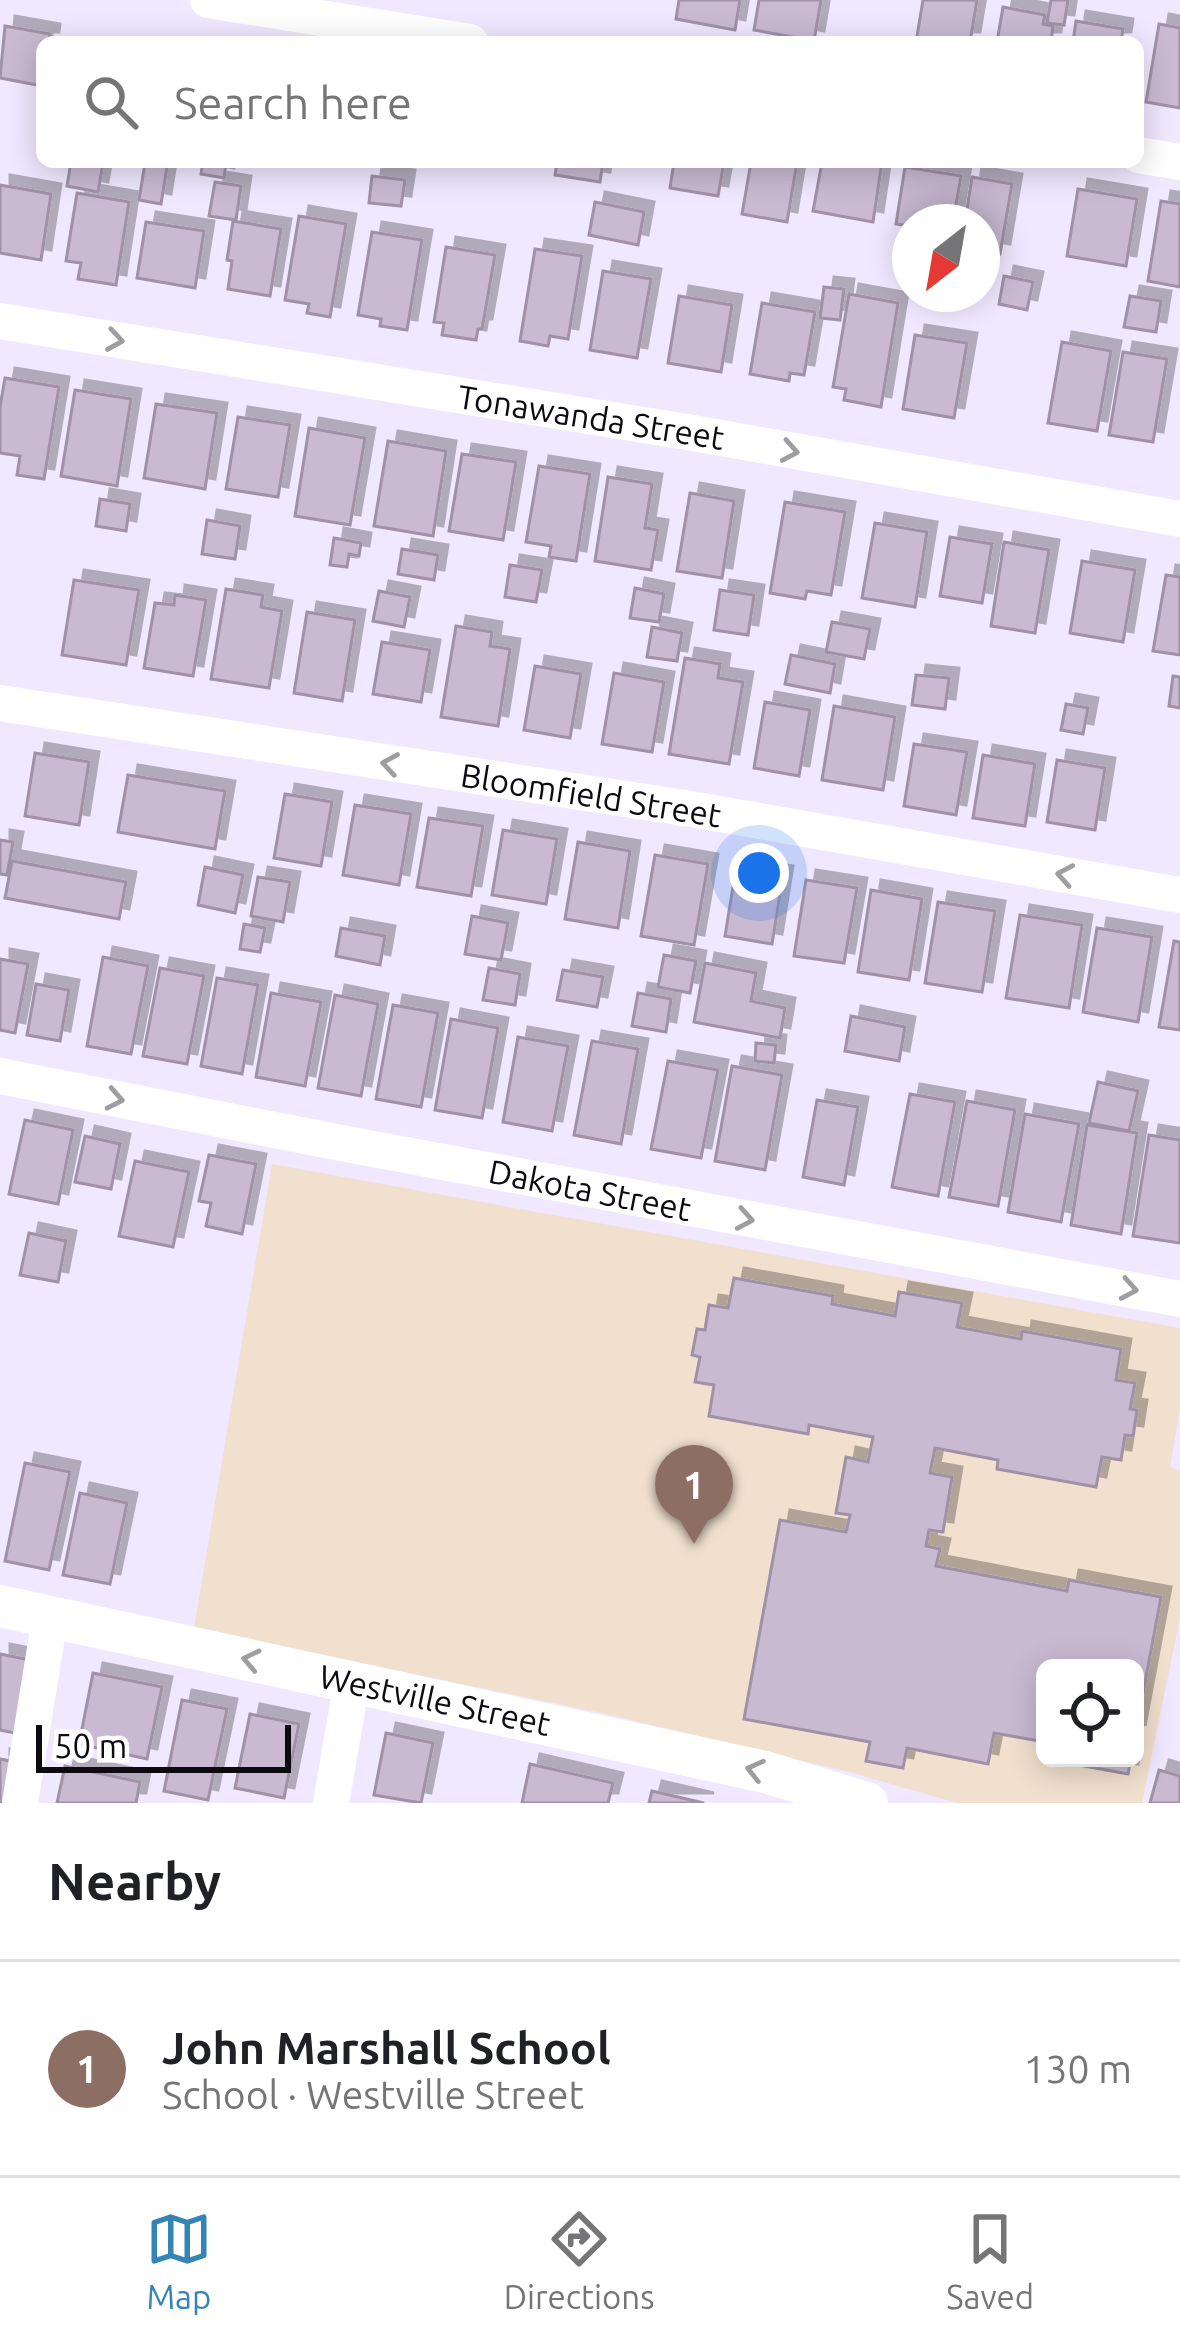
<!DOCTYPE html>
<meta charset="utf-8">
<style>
body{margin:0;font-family:Ubuntu,sans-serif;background:#f6f6f6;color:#202124}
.controls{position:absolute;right:36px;bottom:36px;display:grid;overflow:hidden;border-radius:18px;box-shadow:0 6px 30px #0003}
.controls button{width:108px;height:108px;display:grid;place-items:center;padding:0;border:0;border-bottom:3px solid #e0e0e0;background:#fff;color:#202124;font:60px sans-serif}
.compass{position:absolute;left:892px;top:204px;width:108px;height:108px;border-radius:50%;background:#fff;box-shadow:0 6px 30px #0003;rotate:211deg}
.scale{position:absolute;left:36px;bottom:30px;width:255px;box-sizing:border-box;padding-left:12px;border:6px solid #0d0a12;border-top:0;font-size:33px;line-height:42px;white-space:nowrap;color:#0d0a12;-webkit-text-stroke:9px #fff;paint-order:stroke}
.you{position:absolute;left:759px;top:873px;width:42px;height:42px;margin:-30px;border:9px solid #fff;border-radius:50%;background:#1a73e8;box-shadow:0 0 0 18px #1a73e833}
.badge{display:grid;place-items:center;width:78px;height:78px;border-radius:50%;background:#3584b6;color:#fff;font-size:39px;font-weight:700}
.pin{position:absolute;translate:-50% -99px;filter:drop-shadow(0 3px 6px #0008)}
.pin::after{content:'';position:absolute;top:63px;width:42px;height:36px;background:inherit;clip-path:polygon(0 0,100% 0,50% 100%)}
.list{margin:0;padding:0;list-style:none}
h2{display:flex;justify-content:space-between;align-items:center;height:156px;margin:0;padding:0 48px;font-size:51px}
h2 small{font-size:39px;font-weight:400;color:#757577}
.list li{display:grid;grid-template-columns:78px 1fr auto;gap:36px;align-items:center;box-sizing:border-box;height:216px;padding:0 48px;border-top:3px solid #e0e0e0}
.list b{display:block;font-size:45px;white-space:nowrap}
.list p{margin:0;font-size:39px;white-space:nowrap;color:#757577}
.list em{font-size:39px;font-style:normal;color:#757577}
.icon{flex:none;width:66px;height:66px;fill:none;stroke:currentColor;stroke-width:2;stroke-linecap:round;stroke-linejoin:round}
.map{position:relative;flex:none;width:1180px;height:1803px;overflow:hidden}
.search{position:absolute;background:#fff;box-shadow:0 6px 30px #0003;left:36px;right:36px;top:36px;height:132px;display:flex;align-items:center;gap:30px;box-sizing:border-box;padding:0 42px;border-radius:18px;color:#757577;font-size:45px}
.sheet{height:372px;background:#fff}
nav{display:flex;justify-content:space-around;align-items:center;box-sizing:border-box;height:168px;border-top:3px solid #e0e0e0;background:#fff;font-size:33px;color:#757577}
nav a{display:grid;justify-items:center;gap:6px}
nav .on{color:#3584b6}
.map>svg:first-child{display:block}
.education{fill:#f1e0ce;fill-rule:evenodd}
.building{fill:#c9bad2;stroke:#a091a7;stroke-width:3;filter:url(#shadow)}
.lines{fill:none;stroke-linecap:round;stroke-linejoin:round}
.minor{stroke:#fff;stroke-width:36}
.tertiary{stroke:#fff;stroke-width:42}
.oneway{stroke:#9e9da0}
.labels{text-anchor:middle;stroke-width:9;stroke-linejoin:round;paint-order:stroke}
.street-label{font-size:33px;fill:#0d0a12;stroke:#fff}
</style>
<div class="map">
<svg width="1180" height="1803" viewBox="0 0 1180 1803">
<defs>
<filter id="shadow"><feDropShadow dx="10" dy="-10" stdDeviation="0" flood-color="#0004"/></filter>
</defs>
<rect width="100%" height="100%" fill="#f0e8fe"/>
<!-- education -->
<path class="education" d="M272 1164 1180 1328V1409L1170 1467 1180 1470V1618L1142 1803H957L853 1773 606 1714 194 1628ZM1045 1668H1135V1758H1045Z"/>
<!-- building -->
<g class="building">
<polygon points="679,0 740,0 735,30 676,19"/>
<polygon points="759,0 821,0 814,41 754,30"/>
<polygon points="923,0 977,0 970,42 916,42"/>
<polygon points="1051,0 1068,0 1064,25 1047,23"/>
<polygon points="1003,7 1045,15 1043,24 1053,26 1051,42 997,42"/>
<polygon points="1076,21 1123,29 1121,42 1073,42"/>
<polygon points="1159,24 1180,28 1180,108 1146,102"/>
<polygon points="5,26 50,34 49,42 42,42 42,86 0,78"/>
<polygon points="71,162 103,163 98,192 67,186"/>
<polygon points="203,162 226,162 224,178 201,174"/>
<polygon points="557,162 603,162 600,182 555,175"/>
<polygon points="674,162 724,162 718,196 670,188"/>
<polygon points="751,162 797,162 787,222 742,214"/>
<polygon points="822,162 882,162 873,222 813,211"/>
<polygon points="145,163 167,167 161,204 139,200"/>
<polygon points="905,167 961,176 953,222 910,222 910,226 896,224"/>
<polygon points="372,176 405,180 401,206 369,203"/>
<polygon points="972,177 1012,184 1000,254 982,251 982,222 965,222"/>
<polygon points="215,182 241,186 236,220 209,216"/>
<polygon points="0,185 51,194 41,260 0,253"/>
<polygon points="1078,189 1137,199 1126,266 1067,256"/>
<polygon points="77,193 129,202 116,285 78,279 81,263 66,261"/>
<polygon points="1161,201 1180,204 1180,287 1148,281"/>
<polygon points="595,202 644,212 638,245 589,235"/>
<polygon points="299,216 346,224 330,317 307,313 309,304 285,300"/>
<polygon points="233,221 281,229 270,296 228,289 232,261 227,260"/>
<polygon points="146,222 204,231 195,288 137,278"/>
<polygon points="372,232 422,240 407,330 380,326 381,319 358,315"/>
<polygon points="446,247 495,255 482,329 478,329 476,340 442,335 444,323 434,322"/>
<polygon points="535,249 582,256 568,339 550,336 548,346 520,341"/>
<polygon points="603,271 651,279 637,358 590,350"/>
<polygon points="1004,276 1033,282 1027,310 999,304"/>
<polygon points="824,287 844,289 840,320 820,318"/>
<polygon points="849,294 898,303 881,407 844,400 846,389 833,387"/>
<polygon points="679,296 732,305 721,372 668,363"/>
<polygon points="1130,296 1161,301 1156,332 1124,327"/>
<polygon points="762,303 815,312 804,375 790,373 789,381 750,374"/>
<polygon points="915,335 967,343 954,418 903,409"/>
<polygon points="1062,342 1111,351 1097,431 1048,423"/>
<polygon points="1123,352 1167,359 1153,442 1109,435"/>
<polygon points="5,378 59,387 44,479 17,475 20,456 0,453 0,407"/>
<polygon points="75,390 131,399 117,486 61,476"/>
<polygon points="156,404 217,413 205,489 144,478"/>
<polygon points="238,417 290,425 278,497 226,489"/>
<polygon points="309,428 365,438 350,525 295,516"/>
<polygon points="388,441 446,451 433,536 374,526"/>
<polygon points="462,454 516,462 503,540 449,531"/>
<polygon points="539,466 590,474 576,561 549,557 551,546 526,542"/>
<polygon points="608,477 652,484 645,528 658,530 651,570 595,561"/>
<polygon points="690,493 734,501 722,578 677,571"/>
<polygon points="100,499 130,504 126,531 96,526"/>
<polygon points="785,502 845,512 831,595 807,591 805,599 770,593"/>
<polygon points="207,520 240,526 235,559 202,554"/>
<polygon points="875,523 927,532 915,607 862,598"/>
<polygon points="950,537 992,544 982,603 940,596"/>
<polygon points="334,538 361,543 359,556 349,554 347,567 330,565"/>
<polygon points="1004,542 1049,550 1035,633 991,626"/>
<polygon points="402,549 438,555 434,580 398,574"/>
<polygon points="1082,561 1135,570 1123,642 1070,633"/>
<polygon points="510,565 542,570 536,602 505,597"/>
<polygon points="1166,575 1180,577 1180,655 1153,651"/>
<polygon points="74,580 139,590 126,665 62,655"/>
<polygon points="635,588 664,594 659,622 630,618"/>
<polygon points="226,589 263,595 261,607 282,611 269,688 211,679"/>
<polygon points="720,590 754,595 748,635 714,630"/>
<polygon points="379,591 410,597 404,627 373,621"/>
<polygon points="175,595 206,600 193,676 144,668 155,603 174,605"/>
<polygon points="307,612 355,620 342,701 294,693"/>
<polygon points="832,622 870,629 864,659 826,652"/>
<polygon points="456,626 492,632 490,646 510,649 498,726 441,717"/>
<polygon points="652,627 682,633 677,661 647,657"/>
<polygon points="382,642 430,650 421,702 373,694"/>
<polygon points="791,655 835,664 830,693 785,684"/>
<polygon points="685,658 720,664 718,678 743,682 729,764 669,754"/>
<polygon points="535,666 581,674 570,738 524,730"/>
<polygon points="614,673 664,682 652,752 602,744"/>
<polygon points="916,675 949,678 945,709 912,705"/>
<polygon points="1173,676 1180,677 1180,708 1169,706"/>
<polygon points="765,702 810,710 799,776 754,768"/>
<polygon points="1066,704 1088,708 1083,734 1061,730"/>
<polygon points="834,706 895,717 883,790 822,780"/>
<polygon points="914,744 967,752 956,815 904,806"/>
<polygon points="35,753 89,762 79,825 25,816"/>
<polygon points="983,755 1035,764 1025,826 973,818"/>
<polygon points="1057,760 1105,768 1095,830 1047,822"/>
<polygon points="128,775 225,791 215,849 118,832"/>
<polygon points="285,794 332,802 321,866 274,858"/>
<polygon points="355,805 411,814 399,885 343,875"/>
<polygon points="429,818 483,826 471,896 417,887"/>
<polygon points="503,830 557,839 546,904 492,895"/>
<polygon points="0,840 13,842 7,875 0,874"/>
<polygon points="578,842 630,851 618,928 565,919"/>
<polygon points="655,855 708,864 694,945 641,936"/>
<polygon points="12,861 126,882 119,919 5,898"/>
<polygon points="205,867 243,875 235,913 198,905"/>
<polygon points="736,868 783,876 772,944 725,936"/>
<polygon points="258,877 290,882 283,922 251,916"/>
<polygon points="806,880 857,888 844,963 794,956"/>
<polygon points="871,890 922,899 909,980 858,972"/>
<polygon points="938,902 995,911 982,992 925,983"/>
<polygon points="1020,915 1082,925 1069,1008 1006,998"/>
<polygon points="472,916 508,923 501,960 465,954"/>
<polygon points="244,924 265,928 260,952 240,949"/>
<polygon points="341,928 385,936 380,965 336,956"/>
<polygon points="1097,928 1152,937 1138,1022 1083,1012"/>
<polygon points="1174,941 1180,942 1180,1030 1159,1027"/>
<polygon points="664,955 696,961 690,993 658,987"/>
<polygon points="103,957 148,966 131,1054 87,1046"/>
<polygon points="0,959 28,964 15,1033 0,1030"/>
<polygon points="705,963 756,973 751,1001 785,1008 780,1038 694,1022"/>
<polygon points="160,968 204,976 187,1064 143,1056"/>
<polygon points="489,968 520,974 515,1005 483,1000"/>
<polygon points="563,970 603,977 597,1007 557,1000"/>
<polygon points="217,978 258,985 242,1074 201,1066"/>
<polygon points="36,984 69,990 60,1041 27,1035"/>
<polygon points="271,993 321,1002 305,1086 256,1077"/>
<polygon points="638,993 671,999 666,1032 632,1026"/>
<polygon points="335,995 378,1004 361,1096 318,1088"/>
<polygon points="393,1005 438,1013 421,1107 376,1099"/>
<polygon points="851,1016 905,1027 899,1061 845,1051"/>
<polygon points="451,1019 498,1028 482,1118 435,1110"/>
<polygon points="518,1037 568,1046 552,1131 503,1122"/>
<polygon points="592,1041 638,1049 621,1144 574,1135"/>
<polygon points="756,1043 776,1045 774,1063 755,1061"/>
<polygon points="668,1061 718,1070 701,1158 651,1149"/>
<polygon points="732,1066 782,1075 765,1170 715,1161"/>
<polygon points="1098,1082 1138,1091 1129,1131 1089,1123"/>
<polygon points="910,1094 955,1102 938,1196 892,1187"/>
<polygon points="817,1100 858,1107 844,1185 803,1177"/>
<polygon points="967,1101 1015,1110 998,1206 949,1197"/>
<polygon points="1025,1114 1079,1124 1061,1222 1008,1212"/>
<polygon points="25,1120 73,1130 58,1204 9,1194"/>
<polygon points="1087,1125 1137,1133 1121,1234 1071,1225"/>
<polygon points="1149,1135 1180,1140 1180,1243 1133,1236"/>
<polygon points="85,1136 120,1144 111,1189 75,1182"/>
<polygon points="209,1155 256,1164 242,1234 206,1226 211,1203 199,1201"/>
<polygon points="135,1161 189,1172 173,1247 119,1236"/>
<polygon points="29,1233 66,1241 58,1282 20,1275"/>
<polygon points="734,1278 833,1296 832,1304 895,1316 899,1292 962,1303 957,1327 1021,1339 1022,1331 1121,1349 1116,1380 1135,1383 1130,1409 1137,1410 1133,1436 1125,1435 1121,1460 1102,1457 1096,1487 997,1469 998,1460 935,1448 930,1473 952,1477 943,1532 929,1530 926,1546 940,1549 936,1566 1067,1591 1069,1580 1161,1597 1135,1736 1135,1668 1045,1668 1045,1742 994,1733 988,1764 907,1748 903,1768 866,1761 870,1742 744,1719 780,1520 846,1532 850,1515 836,1513 846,1457 868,1462 873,1437 809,1425 808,1434 709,1416 714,1385 695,1382 700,1357 692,1355 697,1329 705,1330 709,1305 728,1308"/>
<polygon points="25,1463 70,1472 49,1570 5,1561"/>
<polygon points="80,1493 127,1503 110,1584 63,1575"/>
<polygon points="0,1654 35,1661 20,1734 0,1730"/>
<polygon points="93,1673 162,1687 147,1759 79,1744"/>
<polygon points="182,1700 227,1709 208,1800 164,1791"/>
<polygon points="250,1714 299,1724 284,1798 235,1788"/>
<polygon points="386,1733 433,1743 421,1803 374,1795"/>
<polygon points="1058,1758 1131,1758 1128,1774 1057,1761"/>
<polygon points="0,1759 15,1762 6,1803 0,1803"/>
<polygon points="530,1764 613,1783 608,1803 522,1803"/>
<polygon points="65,1766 140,1782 136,1803 57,1803"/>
<polygon points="1159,1770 1180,1776 1180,1803 1150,1803"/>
<polygon points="652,1791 704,1803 649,1803"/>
</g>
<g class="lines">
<!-- minor -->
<g class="minor">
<polyline points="208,0 470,42"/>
<polyline points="1138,155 1180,162"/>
<polyline points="0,321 687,432 1180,519"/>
<polyline points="0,703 691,809 1180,895"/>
<polyline points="0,1076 341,1143 1180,1299"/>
<polyline points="20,1803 50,1618"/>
<polyline points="331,1803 352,1682"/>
</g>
<!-- tertiary -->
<polyline class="tertiary" points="0,1606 765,1772 867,1803"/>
</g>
<!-- one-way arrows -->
<defs><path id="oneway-chevron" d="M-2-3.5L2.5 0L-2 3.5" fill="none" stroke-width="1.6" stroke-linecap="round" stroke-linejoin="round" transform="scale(3)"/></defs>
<g class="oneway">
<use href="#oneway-chevron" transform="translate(115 340) rotate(9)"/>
<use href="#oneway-chevron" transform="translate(790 451) rotate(10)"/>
<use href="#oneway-chevron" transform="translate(390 764) rotate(-171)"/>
<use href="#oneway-chevron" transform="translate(1065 875) rotate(-170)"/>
<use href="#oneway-chevron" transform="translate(115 1099) rotate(11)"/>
<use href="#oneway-chevron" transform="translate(745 1219) rotate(10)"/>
<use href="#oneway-chevron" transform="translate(1129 1289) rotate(10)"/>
<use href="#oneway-chevron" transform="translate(251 1660) rotate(-168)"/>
<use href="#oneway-chevron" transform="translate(755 1770) rotate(-166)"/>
</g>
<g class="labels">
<!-- street labels -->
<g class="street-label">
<text transform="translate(591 417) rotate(9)" y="12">Tonawanda Street</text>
<text transform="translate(591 795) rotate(9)" y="12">Bloomfield Street</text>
<text transform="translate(590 1190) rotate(11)" y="12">Dakota Street</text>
<text transform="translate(435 1700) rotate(12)" y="12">Westville Street</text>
</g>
</g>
</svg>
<div class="controls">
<button><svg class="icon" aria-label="locate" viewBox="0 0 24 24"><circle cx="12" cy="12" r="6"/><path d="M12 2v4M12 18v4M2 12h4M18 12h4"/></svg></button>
</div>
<svg class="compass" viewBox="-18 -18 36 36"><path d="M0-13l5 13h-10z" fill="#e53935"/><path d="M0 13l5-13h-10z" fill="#757577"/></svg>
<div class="scale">50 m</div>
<div class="you"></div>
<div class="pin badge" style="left:694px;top:1544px;background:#8d6e63">1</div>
<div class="search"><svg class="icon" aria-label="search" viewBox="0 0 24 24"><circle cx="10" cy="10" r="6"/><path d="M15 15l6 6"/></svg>Search here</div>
</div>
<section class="sheet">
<h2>Nearby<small></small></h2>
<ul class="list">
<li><span class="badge" style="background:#8d6e63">1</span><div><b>John Marshall School</b><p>School · Westville Street</p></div><em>130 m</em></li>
</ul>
</section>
<nav>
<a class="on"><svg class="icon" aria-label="map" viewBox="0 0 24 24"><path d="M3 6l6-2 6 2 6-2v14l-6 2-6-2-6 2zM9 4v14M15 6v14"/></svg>Map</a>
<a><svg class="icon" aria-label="directions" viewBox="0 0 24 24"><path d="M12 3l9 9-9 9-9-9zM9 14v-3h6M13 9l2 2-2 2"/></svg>Directions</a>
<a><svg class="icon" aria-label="saved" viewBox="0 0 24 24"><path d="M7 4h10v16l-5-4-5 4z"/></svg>Saved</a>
</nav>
